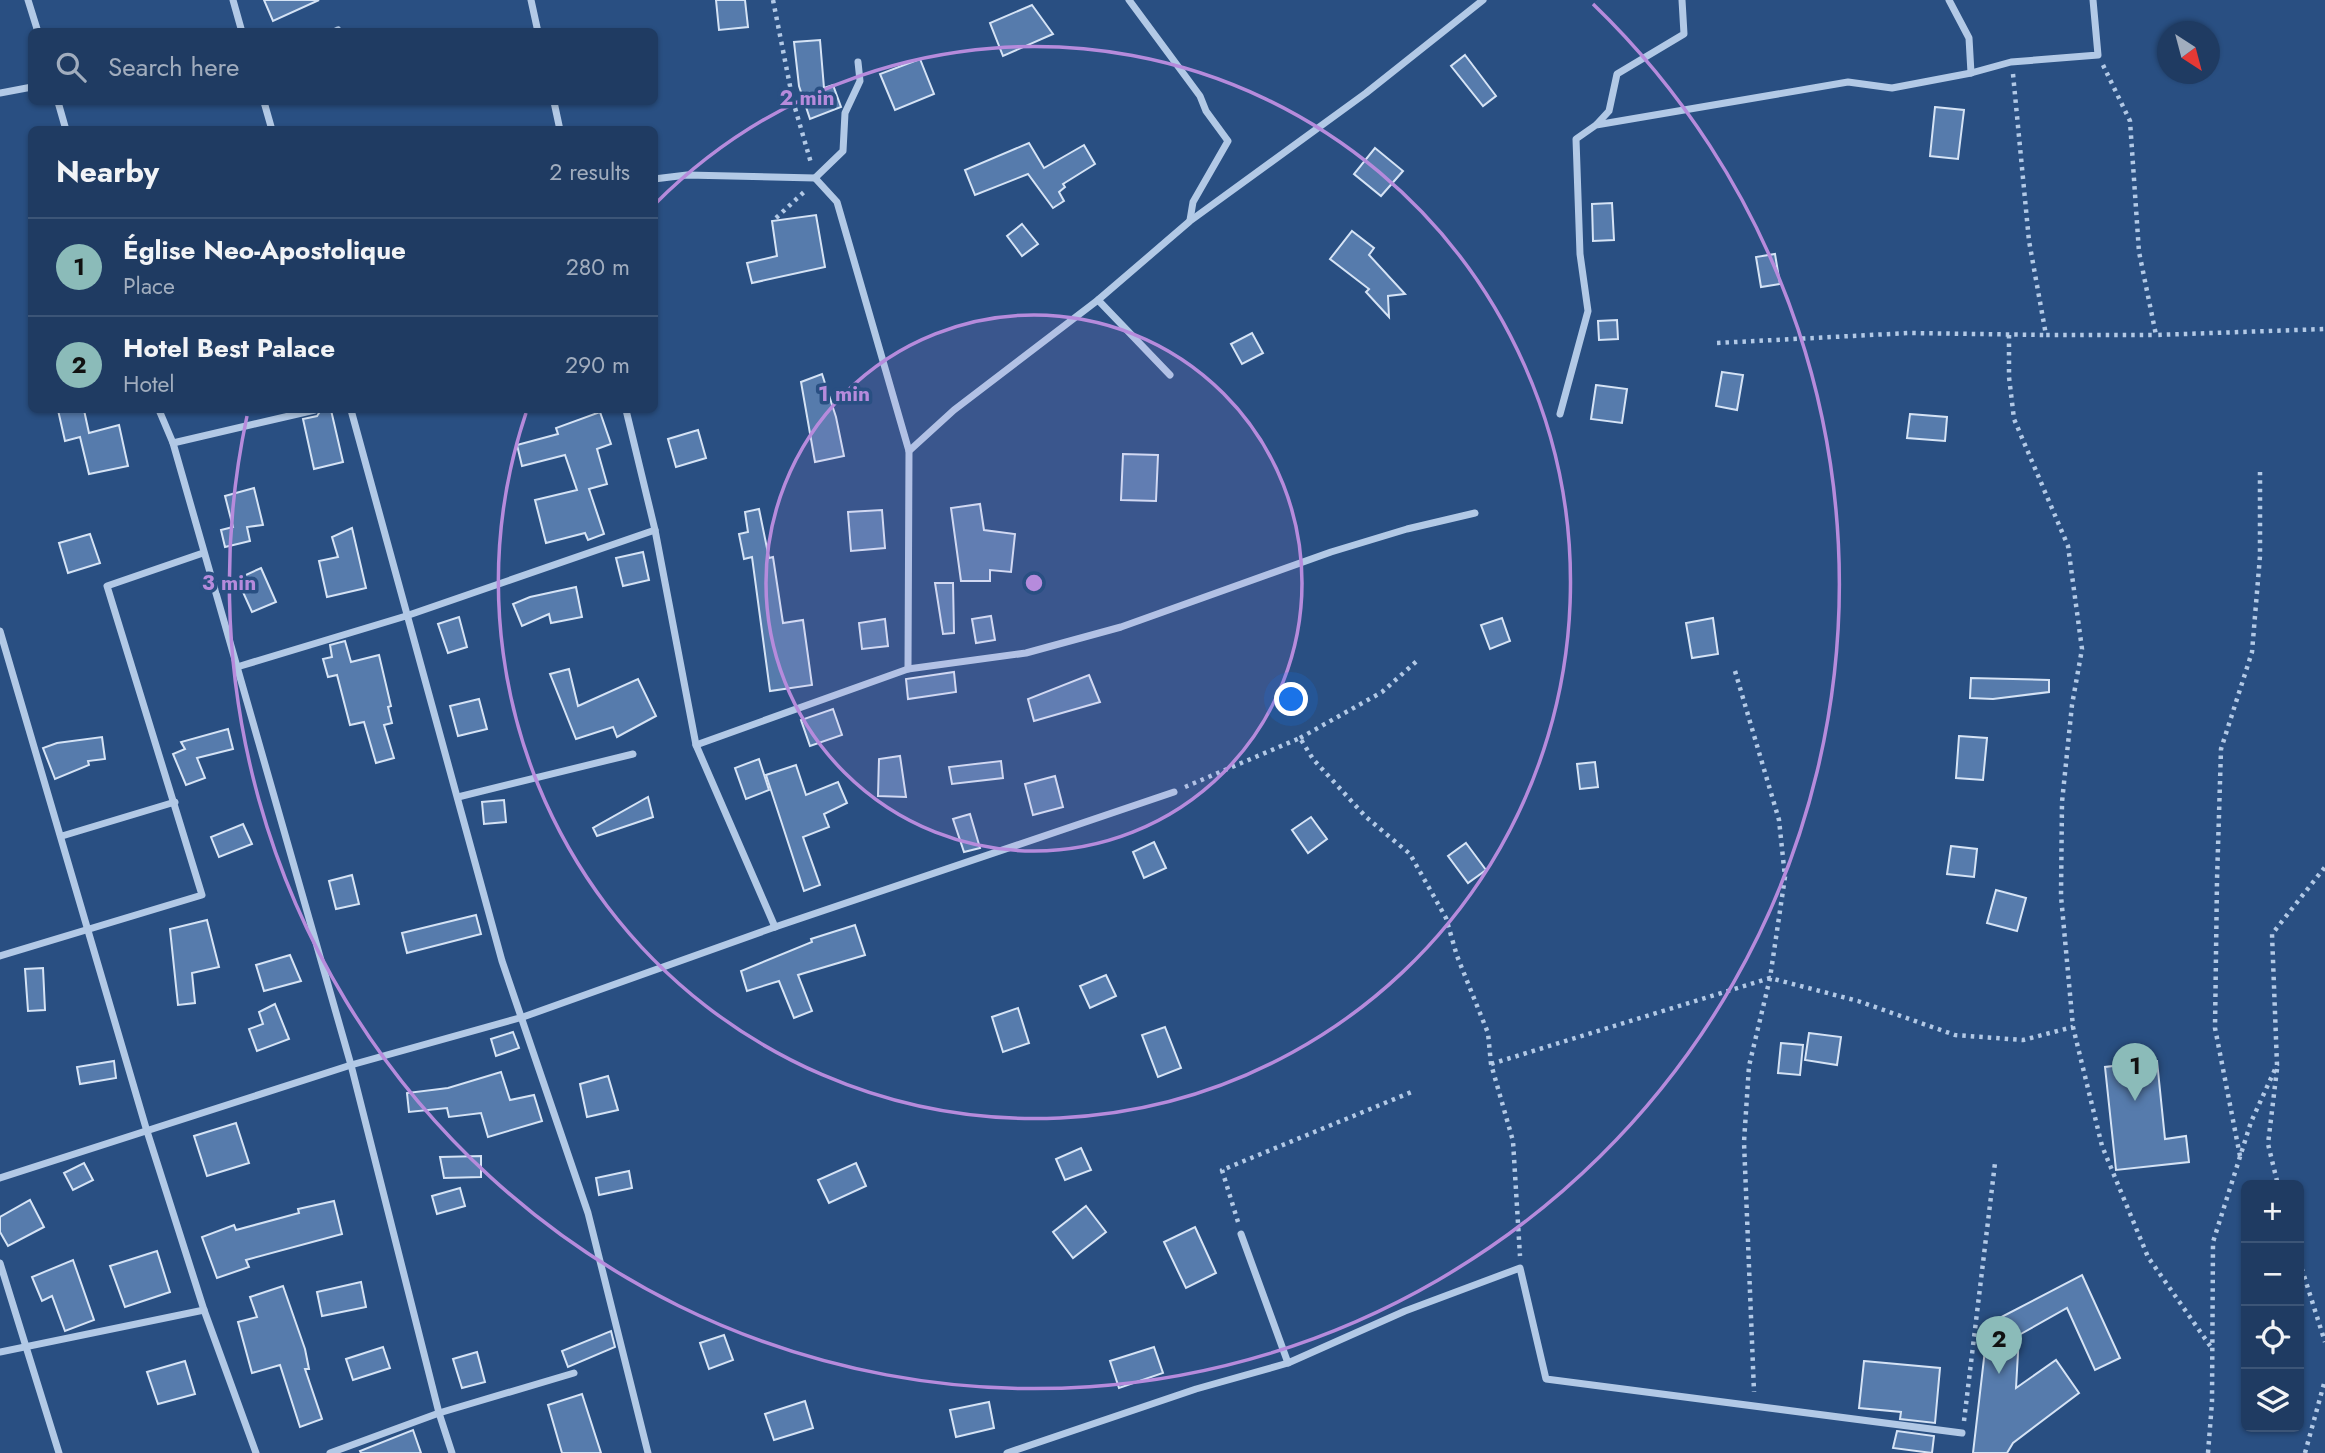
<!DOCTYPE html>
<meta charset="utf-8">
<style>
body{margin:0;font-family:Jost,sans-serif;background:#2c466b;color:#f1f3f6}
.controls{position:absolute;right:21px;bottom:21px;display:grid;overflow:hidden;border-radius:10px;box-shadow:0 2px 5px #0004}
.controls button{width:63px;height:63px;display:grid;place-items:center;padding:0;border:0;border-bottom:2px solid #3c5577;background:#1f3b62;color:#f1f3f6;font:35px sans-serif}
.compass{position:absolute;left:2157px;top:21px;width:63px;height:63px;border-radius:50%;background:#1f3b62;box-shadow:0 2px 5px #0004;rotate:144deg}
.you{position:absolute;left:1292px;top:700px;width:24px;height:24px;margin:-18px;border:5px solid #fff;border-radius:50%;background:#1a73e8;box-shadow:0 0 0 10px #1a73e833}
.badge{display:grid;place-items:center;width:46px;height:46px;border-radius:50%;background:#8bbbb9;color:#111;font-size:23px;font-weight:700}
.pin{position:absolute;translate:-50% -58px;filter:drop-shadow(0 2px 4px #0008)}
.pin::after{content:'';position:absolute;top:37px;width:24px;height:21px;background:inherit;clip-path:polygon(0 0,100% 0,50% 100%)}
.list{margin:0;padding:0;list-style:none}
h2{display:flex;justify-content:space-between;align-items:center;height:91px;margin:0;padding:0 28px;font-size:30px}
h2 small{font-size:23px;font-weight:400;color:#a1adbe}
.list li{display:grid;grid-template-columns:46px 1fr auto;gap:21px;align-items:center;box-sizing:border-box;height:98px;padding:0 28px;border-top:2px solid #3c5577}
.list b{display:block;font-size:26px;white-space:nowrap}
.list p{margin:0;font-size:23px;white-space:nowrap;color:#a1adbe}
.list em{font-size:23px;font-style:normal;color:#a1adbe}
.icon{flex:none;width:38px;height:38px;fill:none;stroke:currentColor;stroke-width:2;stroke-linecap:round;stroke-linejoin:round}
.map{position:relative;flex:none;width:2325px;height:1453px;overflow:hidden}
.search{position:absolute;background:#1f3b62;box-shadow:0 2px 5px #0004;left:28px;top:28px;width:630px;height:77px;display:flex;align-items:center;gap:18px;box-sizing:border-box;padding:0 24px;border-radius:10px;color:#a1adbe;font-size:26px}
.panel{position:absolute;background:#1f3b62;box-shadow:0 2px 5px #0004;left:28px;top:126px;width:630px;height:287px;border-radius:10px}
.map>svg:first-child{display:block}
.building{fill:#567bac;stroke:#d5e3f5;stroke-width:2}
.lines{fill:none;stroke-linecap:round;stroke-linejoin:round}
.path{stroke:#b2c9e6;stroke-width:4.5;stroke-dasharray:3.5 5;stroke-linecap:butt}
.minor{stroke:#b2c9e6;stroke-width:7}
.ring{fill:none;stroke:#b68bdc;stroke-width:3.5}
.centre{fill:#b68bdc;stroke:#294f82;stroke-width:3.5}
.ring-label{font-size:21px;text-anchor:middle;font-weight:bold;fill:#b68bdc;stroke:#294f82;stroke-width:7;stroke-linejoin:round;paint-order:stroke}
</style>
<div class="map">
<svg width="2325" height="1453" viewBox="0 0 2325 1453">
<rect width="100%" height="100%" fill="#294f82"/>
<!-- building -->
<g class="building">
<polygon points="264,0 319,0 273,21"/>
<polygon points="716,0 745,0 748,27 719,30"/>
<polygon points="1032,5 1053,34 1003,56 990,23"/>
<polygon points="820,40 824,88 833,85 841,107 810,119 799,86 794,42"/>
<polygon points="1465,55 1496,96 1483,106 1451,66"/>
<polygon points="920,59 934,94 895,110 880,74"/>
<polygon points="1935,107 1964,110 1958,159 1930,156"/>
<polygon points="1029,143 1044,168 1084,145 1095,164 1063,184 1065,187 1059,192 1064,201 1053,208 1028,174 975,195 965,170"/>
<polygon points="1375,148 1403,171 1381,196 1354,174"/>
<polygon points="1612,203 1614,240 1593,241 1592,204"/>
<polygon points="816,215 825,267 752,283 747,263 777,256 772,221"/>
<polygon points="1022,224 1038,244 1022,256 1007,236"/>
<polygon points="1352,231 1374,248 1369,255 1405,294 1388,296 1389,317 1366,292 1369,289 1330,259"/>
<polygon points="1775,254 1780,284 1761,287 1756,257"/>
<polygon points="1617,320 1618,339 1599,340 1598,321"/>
<polygon points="1252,333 1263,353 1242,364 1231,344"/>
<polygon points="1722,372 1743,375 1737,410 1716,406"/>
<polygon points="822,374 836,417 844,456 815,462 801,382"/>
<polygon points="1596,385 1627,389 1622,423 1591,419"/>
<polygon points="58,410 84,410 89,433 119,425 128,466 89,474 80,437 65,441"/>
<polygon points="321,410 331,410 343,462 314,469 303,419 317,416"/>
<polygon points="600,412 611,444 597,449 607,484 589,489 604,534 588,540 585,533 546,543 535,500 577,490 565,455 522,466 517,445 558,434 556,428"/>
<polygon points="1910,414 1947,417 1945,441 1907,438"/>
<polygon points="698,430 706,458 676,467 668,439"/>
<polygon points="1123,454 1158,455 1156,501 1121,500"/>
<polygon points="254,488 263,525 247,527 250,541 225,547 221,530 233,527 225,496"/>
<polygon points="980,504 984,530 1015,534 1011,572 990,570 990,581 961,581 951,508"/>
<polygon points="759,509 769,558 773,557 783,623 803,620 812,685 770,691 752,557 744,559 739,534 748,532 745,512"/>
<polygon points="882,510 885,548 851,551 848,512"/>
<polygon points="352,528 366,588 327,597 319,561 338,557 332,537"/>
<polygon points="90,534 100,563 68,573 59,543"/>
<polygon points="643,552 649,580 623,586 616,558"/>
<polygon points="261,568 276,602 252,612 237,579"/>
<polygon points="935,583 953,583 954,633 943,634"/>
<polygon points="576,587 582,617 551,623 549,614 522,626 513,604 530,597"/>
<polygon points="991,616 995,640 976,643 972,619"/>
<polygon points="459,617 467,647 448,653 438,624"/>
<polygon points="1502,618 1510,641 1490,649 1481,625"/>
<polygon points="1713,618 1718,654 1692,658 1686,623"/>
<polygon points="885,619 888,646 862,649 859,623"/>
<polygon points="345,641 351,662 379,655 391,706 388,707 392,723 384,725 394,758 376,763 364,722 350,725 337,675 328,677 323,659 332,657 330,645"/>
<polygon points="569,669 578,706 638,679 656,716 617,737 613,727 576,739 550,674"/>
<polygon points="954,672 956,692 908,699 906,679"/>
<polygon points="1089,675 1100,702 1034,721 1028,699"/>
<polygon points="1971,678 2049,680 2049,692 1993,699 1970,698"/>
<polygon points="479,699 487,729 458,736 450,706"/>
<polygon points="833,709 842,735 810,746 801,720"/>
<polygon points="228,729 233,749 197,758 205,778 186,785 173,754 185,749 181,742"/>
<polygon points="1959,736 1987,738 1983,780 1956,778"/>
<polygon points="102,737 105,759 88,761 89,765 55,779 43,748 57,743"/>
<polygon points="900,756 906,797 878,796 879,759"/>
<polygon points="759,759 769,790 746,799 735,768"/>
<polygon points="1001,761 1003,778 952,784 949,767"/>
<polygon points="1595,762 1598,787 1580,789 1577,764"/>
<polygon points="796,765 806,795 838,782 847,803 824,814 829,827 803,837 820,885 804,891 766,775"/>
<polygon points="1055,776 1063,807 1033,815 1025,784"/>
<polygon points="648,797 653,817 597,836 593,828"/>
<polygon points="504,800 506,822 484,824 482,802"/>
<polygon points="970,814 980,848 964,852 953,819"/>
<polygon points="1311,817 1327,839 1308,853 1292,830"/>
<polygon points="243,824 252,844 219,857 211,837"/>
<polygon points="1154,842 1166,868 1144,878 1133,852"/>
<polygon points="1466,843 1486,870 1468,883 1448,856"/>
<polygon points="1951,846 1977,849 1974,877 1947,874"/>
<polygon points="352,875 359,904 336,909 329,881"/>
<polygon points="1996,890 2026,898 2017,931 1987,923"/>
<polygon points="476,915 481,934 407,953 402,933"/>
<polygon points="207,920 219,967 192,973 195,1003 178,1005 170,929"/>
<polygon points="855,925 865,955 798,975 812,1011 794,1018 779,981 747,991 741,971 812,942 811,939"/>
<polygon points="290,955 301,981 264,991 256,965"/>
<polygon points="43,968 45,1010 28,1011 25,969"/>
<polygon points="1106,975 1116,996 1090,1008 1080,986"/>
<polygon points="275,1004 289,1039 257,1051 249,1029 263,1024 259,1012"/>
<polygon points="1018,1008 1029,1043 1003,1052 992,1017"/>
<polygon points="1165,1027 1181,1068 1158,1077 1142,1035"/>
<polygon points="513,1032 519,1048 496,1056 491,1039"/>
<polygon points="1809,1033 1841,1037 1837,1065 1805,1060"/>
<polygon points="1781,1043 1803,1045 1800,1075 1778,1073"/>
<polygon points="114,1061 116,1078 80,1084 77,1067"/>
<polygon points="2157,1061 2165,1139 2186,1136 2189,1162 2116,1170 2105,1067"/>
<polygon points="501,1072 510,1100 534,1095 542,1121 488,1137 481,1113 449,1117 447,1108 409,1112 407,1093 448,1088"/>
<polygon points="608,1076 618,1110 587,1117 580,1084"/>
<polygon points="236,1123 249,1163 207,1176 194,1136"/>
<polygon points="1081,1148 1091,1170 1065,1180 1056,1159"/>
<polygon points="481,1156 481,1177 444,1178 440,1157"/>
<polygon points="84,1163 93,1180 73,1190 64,1173"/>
<polygon points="856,1163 866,1186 829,1203 818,1180"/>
<polygon points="629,1171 632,1188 599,1195 596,1178"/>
<polygon points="460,1188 465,1206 437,1214 432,1196"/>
<polygon points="30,1200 44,1227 8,1246 0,1232 0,1217"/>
<polygon points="334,1201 342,1234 246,1260 249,1267 217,1278 202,1237 234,1225 236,1230 299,1213 298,1209"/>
<polygon points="1086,1206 1106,1232 1073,1258 1053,1232"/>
<polygon points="1195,1227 1216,1273 1186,1288 1164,1242"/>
<polygon points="157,1251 170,1292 125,1307 110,1266"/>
<polygon points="73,1260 94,1320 65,1331 52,1296 42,1301 32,1277"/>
<polygon points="2082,1275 2120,1358 2095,1370 2067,1308 2019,1335 2016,1388 2056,1360 2079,1393 2013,1443 2007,1453 1973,1453 1988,1324"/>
<polygon points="361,1282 366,1307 322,1316 317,1292"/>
<polygon points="283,1286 305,1349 309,1369 305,1369 322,1419 300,1427 280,1365 252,1373 238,1322 257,1317 250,1297"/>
<polygon points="611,1331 615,1347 568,1367 562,1351"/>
<polygon points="724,1335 733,1360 709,1369 700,1343"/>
<polygon points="383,1347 390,1368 353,1380 346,1359"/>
<polygon points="1154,1347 1163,1373 1119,1388 1110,1361"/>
<polygon points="477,1352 485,1382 462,1388 453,1359"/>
<polygon points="185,1361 195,1394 158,1404 147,1372"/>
<polygon points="1864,1361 1940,1368 1935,1423 1900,1419 1901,1412 1859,1408"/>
<polygon points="582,1394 601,1453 562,1453 548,1405"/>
<polygon points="805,1401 813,1428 774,1440 765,1414"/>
<polygon points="989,1402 994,1428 956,1437 950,1410"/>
<polygon points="413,1430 421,1453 361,1453 360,1451"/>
<polygon points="1897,1431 1934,1436 1932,1453 1893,1448"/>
</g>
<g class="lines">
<!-- path -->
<g class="path">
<polyline points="773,0 793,101 811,163"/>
<polyline points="2103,65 2130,121 2139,252 2156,335 2325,329"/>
<polyline points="2013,74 2029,241 2046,335 2156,335"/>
<polyline points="776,218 804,192"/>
<polyline points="2009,335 2009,377 2014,419 2068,546 2082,649 2072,705 2062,802 2061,896 2073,1027 2102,1146 2148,1257 2213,1350"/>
<polyline points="1717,343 1909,333 2046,335"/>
<polyline points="1735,671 1779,820 1785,877 1770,978 1749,1066 1744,1142 1754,1392"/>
<polyline points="1300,738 1382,692 1418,660"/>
<polyline points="1185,787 1300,738 1313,759 1366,817 1410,854 1446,918 1457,956 1488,1033 1491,1064 1513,1141 1520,1256"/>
<polyline points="1491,1064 1770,978 1858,1001 1955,1035 2023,1040 2073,1027"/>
<polyline points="2277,1069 2268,1144 2278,1185"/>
<polyline points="2240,1156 2215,1028 2217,880 2221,749 2252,652 2260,556 2260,472"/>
<polyline points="1238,1222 1222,1170 1414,1091"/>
<polyline points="2299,1260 2325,1342"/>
<polyline points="1964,1421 1995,1163"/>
<polyline points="2208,1453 2212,1402 2213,1242 2251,1122 2277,1065 2272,934 2325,867"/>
<polyline points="2305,1453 2325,1380"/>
</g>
<!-- minor -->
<g class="minor">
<polyline points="28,0 38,32"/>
<polyline points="233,0 242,32"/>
<polyline points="531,0 538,32"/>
<polyline points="1129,0 1200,96 1206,111 1228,141 1193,202 1190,220"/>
<polyline points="1949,0 1969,38 1971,73"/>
<polyline points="334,32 338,30"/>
<polyline points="858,62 860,81 845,113 843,151 815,178 837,202 909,451"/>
<polyline points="0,93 32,87"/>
<polyline points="58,102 66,130"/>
<polyline points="264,102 272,130"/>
<polyline points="554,102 560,130"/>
<polyline points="1597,124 1609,111 1617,74 1684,34 1682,0"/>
<polyline points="654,179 687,175 815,178"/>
<polyline points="1098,300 1170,375"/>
<polyline points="159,410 173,443 351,1065 439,1413 452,1453"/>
<polyline points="351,410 502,961 588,1213 648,1453"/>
<polyline points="626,410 655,530 696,745 775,927"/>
<polyline points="1560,414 1588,311 1580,254 1576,139 1596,125 1848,82 1892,88 1971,73 2011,62 2098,55 2093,0"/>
<polyline points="173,443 315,410"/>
<polyline points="0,631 146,1128 204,1310 256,1453"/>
<polyline points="237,667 406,616 655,530"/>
<polyline points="908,669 909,451 954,410 1098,300 1190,221 1366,93 1483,0"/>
<polyline points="696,745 908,669 1026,653 1121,627 1331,552 1407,529 1475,513"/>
<polyline points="458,797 633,754"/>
<polyline points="62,836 175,802"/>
<polyline points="0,956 202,895 107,586 203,553"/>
<polyline points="0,1178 351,1065 523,1017 775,927 1174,792"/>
<polyline points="1241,1234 1288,1363"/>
<polyline points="0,1263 59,1453"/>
<polyline points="0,1352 204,1310"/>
<polyline points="330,1453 439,1413 574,1373"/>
<polyline points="1007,1453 1196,1389 1288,1363 1405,1311 1520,1268 1546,1379 1962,1433"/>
</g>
</g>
<!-- distance rings -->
<circle cx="1034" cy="583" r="268" fill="#b68bdc" fill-opacity=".12"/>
<g class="ring">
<circle cx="1034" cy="583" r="268"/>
<path d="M655 204A536 536 0 1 1 526 413"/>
<path d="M1593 4A805 805 0 1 1 247 416"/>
</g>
<circle cx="1034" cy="583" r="10" class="centre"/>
<g class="ring-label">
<text x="807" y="105">2 min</text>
<text x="844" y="401">1 min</text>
<text x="229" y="590">3 min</text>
</g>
</svg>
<div class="controls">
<button>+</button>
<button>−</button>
<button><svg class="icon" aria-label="locate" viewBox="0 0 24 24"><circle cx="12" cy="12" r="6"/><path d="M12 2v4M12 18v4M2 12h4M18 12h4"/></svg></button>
<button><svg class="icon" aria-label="layers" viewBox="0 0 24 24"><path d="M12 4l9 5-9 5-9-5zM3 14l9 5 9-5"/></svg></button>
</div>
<svg class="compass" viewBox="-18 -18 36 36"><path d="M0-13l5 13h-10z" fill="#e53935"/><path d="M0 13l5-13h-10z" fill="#a1adbe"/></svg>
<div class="you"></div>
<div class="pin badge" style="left:2135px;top:1101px">1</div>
<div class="pin badge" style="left:1999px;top:1374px">2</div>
<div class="search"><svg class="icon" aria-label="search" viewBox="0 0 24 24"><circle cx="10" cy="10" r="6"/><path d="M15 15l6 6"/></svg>Search here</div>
<section class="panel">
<h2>Nearby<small>2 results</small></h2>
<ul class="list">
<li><span class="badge">1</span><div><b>Église Neo-Apostolique</b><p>Place</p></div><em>280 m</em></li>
<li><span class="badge">2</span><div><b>Hotel Best Palace</b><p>Hotel</p></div><em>290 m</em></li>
</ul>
</section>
</div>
